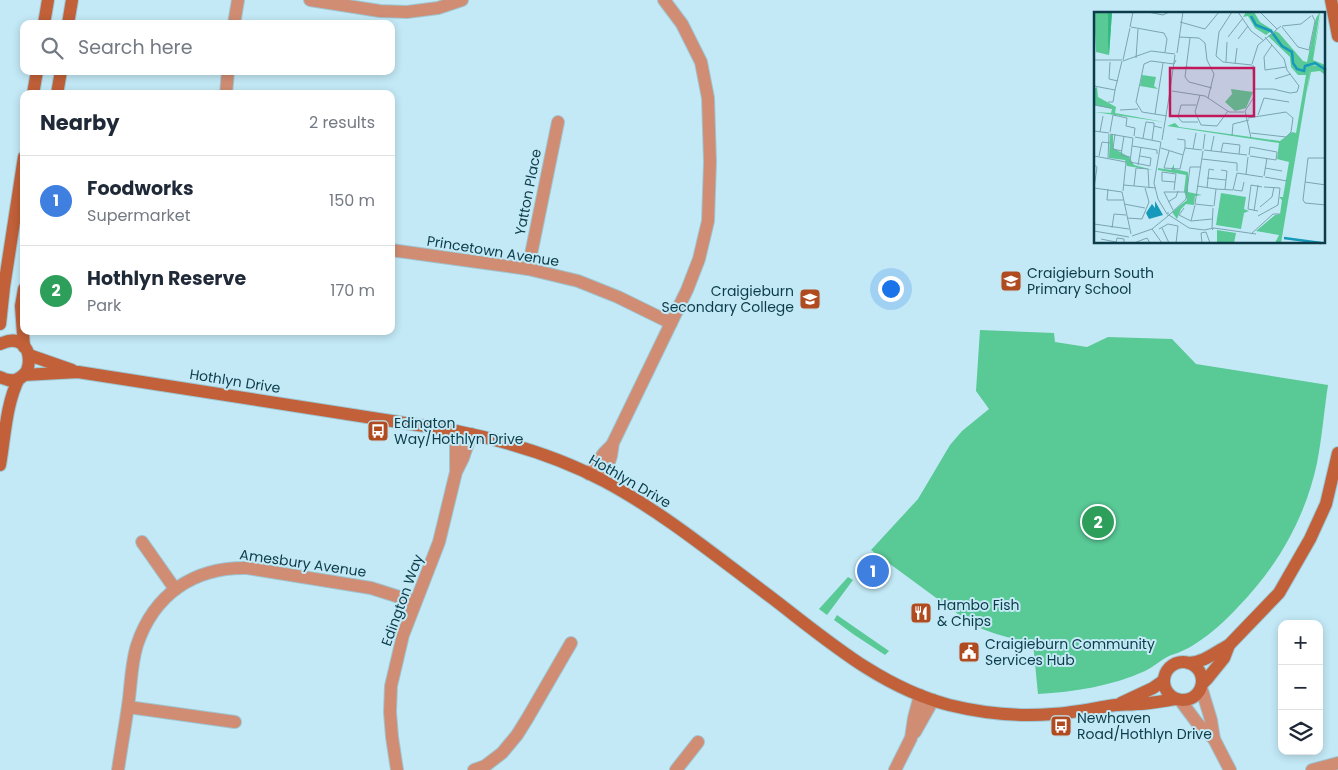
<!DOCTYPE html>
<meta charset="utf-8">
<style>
body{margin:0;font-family:Poppins,sans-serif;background:#f2f2f3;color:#1f2937}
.controls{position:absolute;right:15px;bottom:15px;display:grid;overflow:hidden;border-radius:10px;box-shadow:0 2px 8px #0003}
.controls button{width:45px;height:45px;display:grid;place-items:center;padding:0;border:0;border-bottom:1px solid #e0e1e3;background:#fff;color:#1f2937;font:25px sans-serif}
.you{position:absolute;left:890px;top:288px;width:18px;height:18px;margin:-12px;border:4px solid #fff;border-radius:50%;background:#1a73e8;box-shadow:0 0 0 8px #1a73e833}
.badge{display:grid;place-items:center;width:32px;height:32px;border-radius:50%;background:#db2777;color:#fff;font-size:16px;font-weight:700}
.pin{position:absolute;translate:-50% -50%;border:2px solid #fff;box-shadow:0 1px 5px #0006}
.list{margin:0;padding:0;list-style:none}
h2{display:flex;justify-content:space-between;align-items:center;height:65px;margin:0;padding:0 20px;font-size:21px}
h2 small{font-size:16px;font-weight:400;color:#747a83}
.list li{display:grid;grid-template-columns:32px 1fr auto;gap:15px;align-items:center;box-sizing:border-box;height:90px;padding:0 20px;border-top:1px solid #e0e1e3}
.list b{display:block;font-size:19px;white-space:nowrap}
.list p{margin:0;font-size:16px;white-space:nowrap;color:#747a83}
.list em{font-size:16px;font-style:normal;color:#747a83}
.icon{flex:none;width:28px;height:28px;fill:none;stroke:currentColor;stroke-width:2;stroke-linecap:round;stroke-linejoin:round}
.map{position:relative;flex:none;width:1338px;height:770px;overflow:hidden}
.search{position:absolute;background:#fff;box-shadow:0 2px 8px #0003;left:20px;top:20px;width:375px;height:55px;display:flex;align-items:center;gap:12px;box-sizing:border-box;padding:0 18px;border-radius:10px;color:#747a83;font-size:19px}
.panel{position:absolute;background:#fff;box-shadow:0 2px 8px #0003;left:20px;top:90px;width:375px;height:245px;border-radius:10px}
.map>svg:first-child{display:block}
.green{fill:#59c996}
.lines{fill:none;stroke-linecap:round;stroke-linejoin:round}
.street-casing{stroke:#9ec6d3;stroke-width:14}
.secondary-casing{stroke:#9ec6d3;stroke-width:14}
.street{stroke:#d08d74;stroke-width:12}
.secondary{stroke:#c16039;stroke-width:12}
.labels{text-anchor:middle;stroke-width:4;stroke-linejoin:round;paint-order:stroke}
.street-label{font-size:14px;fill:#0c3c49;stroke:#c3e9f6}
.poi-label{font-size:14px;fill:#0c3c49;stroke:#c3e9f6;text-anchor:start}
.inset-river{fill:none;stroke:#1699ba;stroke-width:2.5}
.inset-road{fill:none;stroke:#7aa4b1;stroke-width:1}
.view{fill:#c2185b;fill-opacity:0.15;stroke:#c2185b;stroke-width:2.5}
.inset-edge{fill:none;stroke:#0c3c49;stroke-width:2.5}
</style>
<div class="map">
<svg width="1338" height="770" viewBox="0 0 1338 770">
<rect width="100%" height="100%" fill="#c3e9f6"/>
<!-- green -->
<g class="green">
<path d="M980 330 1054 333 1055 342 1087 347 1108 337 1172 339 1196 364 1328 385C1324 411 1322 438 1317 463 1305 519 1277 567 1238 607 1225 621 1211 634 1195 644 1191 647 1186 649 1182 651 1177 654 1172 654 1167 657 1160 661 1153 667 1145 671 1112 686 1074 692 1038 694L1033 643C1012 639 993 634 973 625L871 550 918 499 950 445 962 431 989 409 976 391Z"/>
<polygon points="848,577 853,580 827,615 819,609"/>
<polygon points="837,615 889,651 885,655 853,634 834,620"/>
</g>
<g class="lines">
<!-- street casing -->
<g class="street-casing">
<g id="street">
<polyline points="310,0 380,11 407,12 438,8 462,0"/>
<polyline points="234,24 238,0"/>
<polyline points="226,94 228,71"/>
<polyline points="391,250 528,269 578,281 618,297 671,323"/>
<polyline points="528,269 558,122"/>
<polyline points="456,469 456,431"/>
<polyline points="589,474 604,453 612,445"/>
<polyline points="603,480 611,456 613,443 687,290 699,259 708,221 710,162 708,98 701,62 682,24 664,0"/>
<polyline points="142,542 175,589"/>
<polyline points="1201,687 1211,720 1214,739"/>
<polyline points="1180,700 1198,724 1214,739 1230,770"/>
<polyline points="128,707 235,722"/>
<polyline points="915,732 933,700"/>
<path d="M118 770C121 749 125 727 128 706 131 686 131 664 137 645 154 594 194 567 247 568L371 588 415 602"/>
<polyline points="397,770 392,737 390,712 391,686 403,635 439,542 456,472 463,458 471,434"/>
<polyline points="474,770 485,766 502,753 517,735 527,719 571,643"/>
<polyline points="676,770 698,742"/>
<polyline points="895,770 911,738 914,718 920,695"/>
<polyline points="1312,770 1338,763"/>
</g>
</g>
<!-- secondary casing -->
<g class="secondary-casing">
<g id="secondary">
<polyline points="1331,0 1338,36"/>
<polyline points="44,24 48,0"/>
<polyline points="68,24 72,0"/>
<polyline points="33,94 37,71"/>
<polyline points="57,94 61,71"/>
<polyline points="24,289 21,306 24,347"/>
<polyline points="0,324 4,287 24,157"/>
<path d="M0 344C39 325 38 396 0 377"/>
<polyline points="29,355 72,370"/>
<path d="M23 375 78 372 456 431C506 441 559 457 604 481 664 513 717 557 772 598 827 640 880 687 949 705 982 713 1019 717 1053 714 1074 713 1095 708 1116 705 1123 704 1129 705 1136 704 1149 704 1163 701 1176 699"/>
<path d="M0 465C5 436 6 404 19 378"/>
<circle cx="1183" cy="681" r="19"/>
<path d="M1189 663C1205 662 1215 652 1229 645"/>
<polyline points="1202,684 1207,679 1224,658 1229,645 1279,593 1310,539 1326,504 1338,453"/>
<polyline points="1121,703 1153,688 1163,681"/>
</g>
</g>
<!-- street -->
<use href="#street" class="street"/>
<!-- secondary -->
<use href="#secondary" class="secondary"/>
</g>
<!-- icons -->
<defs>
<g id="school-square" transform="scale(1.125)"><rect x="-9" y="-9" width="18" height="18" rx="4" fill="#b04a1f" stroke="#c3e9f6"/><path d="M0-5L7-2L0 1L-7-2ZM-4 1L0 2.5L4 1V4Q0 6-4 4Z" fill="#fff"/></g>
<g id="bus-square" transform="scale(1.125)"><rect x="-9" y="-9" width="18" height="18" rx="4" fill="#b04a1f" stroke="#c3e9f6"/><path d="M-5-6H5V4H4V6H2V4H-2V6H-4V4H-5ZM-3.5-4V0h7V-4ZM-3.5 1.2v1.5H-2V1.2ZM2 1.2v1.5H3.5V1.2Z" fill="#fff"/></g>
<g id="restaurant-square" transform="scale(1.125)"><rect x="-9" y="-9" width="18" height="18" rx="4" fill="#b04a1f" stroke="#c3e9f6"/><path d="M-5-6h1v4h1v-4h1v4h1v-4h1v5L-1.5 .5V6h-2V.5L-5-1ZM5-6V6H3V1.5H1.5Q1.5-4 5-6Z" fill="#fff"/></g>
<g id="civic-square" transform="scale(1.125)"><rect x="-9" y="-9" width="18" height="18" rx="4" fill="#b04a1f" stroke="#c3e9f6"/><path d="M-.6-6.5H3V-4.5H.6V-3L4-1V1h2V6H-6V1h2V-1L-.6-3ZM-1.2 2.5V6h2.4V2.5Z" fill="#fff"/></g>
</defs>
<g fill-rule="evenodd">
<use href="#school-square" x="1011" y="281"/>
<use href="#school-square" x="810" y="299"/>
<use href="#bus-square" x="378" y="431"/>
<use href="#restaurant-square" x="921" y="613"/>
<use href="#civic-square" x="969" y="652"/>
<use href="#bus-square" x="1061" y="726"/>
</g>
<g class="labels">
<!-- street labels -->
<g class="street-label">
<text transform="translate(528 192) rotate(-79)" y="5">Yatton Place</text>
<text transform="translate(493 251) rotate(9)" y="5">Princetown Avenue</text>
<text transform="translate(235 381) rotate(9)" y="5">Hothlyn Drive</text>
<text transform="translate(630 481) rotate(30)" y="5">Hothlyn Drive</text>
<text transform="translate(303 563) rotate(8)" y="5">Amesbury Avenue</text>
<text transform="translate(402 600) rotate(-70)" y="5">Edington Way</text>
</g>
<!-- poi labels -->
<g class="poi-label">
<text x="1027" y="278">Craigieburn South<tspan x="1027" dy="16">Primary School</tspan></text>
<text x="794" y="296" text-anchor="end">Craigieburn<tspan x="794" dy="16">Secondary College</tspan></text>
<text x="394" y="428">Edington<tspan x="394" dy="16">Way/Hothlyn Drive</tspan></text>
<text x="937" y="610">Hambo Fish<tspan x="937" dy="16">&amp; Chips</tspan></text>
<text x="985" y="649">Craigieburn Community<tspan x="985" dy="16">Services Hub</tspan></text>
<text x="1077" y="723">Newhaven<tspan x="1077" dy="16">Road/Hothlyn Drive</tspan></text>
</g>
</g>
<!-- overview -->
<g transform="translate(1094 12)">
<rect width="231" height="231" fill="#c3e9f6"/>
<path d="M0 0H18L15 43 2 40ZM152 0H160L166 10 179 18 172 23 161 16 154 4 149 5ZM226 0 187 231H181L185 223 162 219 181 203 186 202 188 188 185 185H189L195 150 183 147 185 131 73 114 81 111 85 115 186 129 198 120 202 121 212 63H204L197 55 196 45 174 24 181 19 185 21 209 49 213 50 222 6ZM227 0 219 48 231 53V63L226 59 217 60 213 81 217 53 228 54 217 52ZM48 63 62 65 60 74 64 77 46 74ZM3 75 4 85 22 95 21 101 70 110 0 100 17 101 18 97 0 93V77ZM137 77 159 80 152 96 141 99 131 90 138 82ZM19 122V136L35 145 40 153 59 158 33 154 31 148 15 146 16 123ZM80 152V157L94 160V180L108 183 101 184 100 193 92 192 87 197 83 207 78 200 93 188 90 179 92 163 64 158V156L77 158ZM127 181 152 185 150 197 155 199 150 201 147 217 122 213ZM123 218 142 221 140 231H123Z" fill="#59c996"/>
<path d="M14 0H18L15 43 14 30Z" fill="#33b982"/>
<path d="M61 189 69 203 55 207 52 201 58 192 61 196Z" fill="#1699ba"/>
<path class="inset-river" d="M157 4 162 13 177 19 188 34 198 40 199 51 203 57 210 59 211 54 221 51 232 58M190 226 227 231"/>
<path class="inset-road" d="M54 0 69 3 75 0M138 0 125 20 122 44 129 50 158 53M144 0 157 19 169 28M166 0 183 17M86 10 111 17 125 0M188 14 207 12 217 4M36 15 39 0M37 15 70 21 73 27 71 40M188 15 204 35 215 38 221 9 218 3M85 25 105 26 111 31 113 48 120 62 114 86M134 25 149 6M96 26 91 65 95 70 118 76M144 27 154 14M178 33 170 45 171 58 192 55M83 41 89 0M42 46 44 17M0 48H28M29 48 36 16M29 49 57 39 81 42M16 50 15 67 24 69M132 50 133 30M141 52 143 36M158 52 164 33 187 14M91 55 106 56M181 67 197 62M0 74 21 78 28 49M0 74V48M161 77H179L196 81 203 80 205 74 193 58 190 47 171 25M76 78 81 43M78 79 111 84 135 100H150M106 83 101 100 107 113 123 114 134 99M14 90H19L21 78M0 93 17 96M102 93H87L84 105 88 110H104M26 98 44 97M151 99 160 85 159 53M151 99 157 126M61 102 69 51M164 103 170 86 195 90M73 104 48 100 42 90 50 52 57 49 80 52 82 48M154 106 192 100 199 106 197 120 192 125 157 121M0 119 15 121M6 120 9 104M16 120 19 103 33 106 32 114 41 116 40 124M16 122 39 126M21 122 19 137 28 139M30 124 27 143 36 145M138 124 139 112 155 108M41 125 67 130M39 126 36 150 56 154 57 146 46 144M49 126 52 110 60 111V114M83 127 91 128V136M58 128 60 114 68 116M68 128 76 79M67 130 60 171 64 187 73 202M38 134 63 138V142M67 136 89 143 91 136 108 138M99 137 102 121M109 137 111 122M110 138 153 143M75 139 70 156 86 157 89 143M109 139 101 192 119 194M117 139 120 124M127 140 129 131 146 133 145 142M155 143 156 135 183 140 182 148 156 144M0 144 32 150 29 179M5 144 8 130 16 131M14 146 15 122M232 146H214L209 188 211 191 232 193M108 147 143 151V159M0 153 3 155 0 176M44 153 47 135M171 156 188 159M127 158 133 159 131 177M143 161 169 165M152 162 154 145M170 164 173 146M171 165 193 169M113 166 132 168M211 170 232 173M30 173 62 176M40 174 42 156 54 157 55 176M103 174 122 177M0 176 28 180M113 176 115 157 120 158M14 177 13 188H29M80 178 82 162 68 160V169L81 170M140 178 148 179 150 170M28 180 37 222M74 190 82 185 84 179M30 192 51 196M120 194 122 177 139 178 143 161M166 195 178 185 180 175M90 196 85 203 97 209 118 207M79 198 70 180H93M160 199 164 173M164 199 154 197 157 173 168 175M74 200V204L92 187 96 155H106M75 203 95 216 110 218 120 216 118 218M164 204 184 193 186 176 170 175M33 206 48 207 55 190 51 176M97 209 101 193M0 212 35 217M18 216 20 202 32 203M68 216 75 231M118 216 119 196M120 216 162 222M58 217 68 231M65 217 74 212 84 214 82 231M0 219 35 225M157 222 179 202H186M38 224 58 217 74 204M7 227 22 230M22 231 23 226 30 227V231M40 231 53 226 56 231M108 231 107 221 112 220 116 231"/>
<path class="view" d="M76 56H160V104H76Z"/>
<rect width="231" height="231" class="inset-edge"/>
</g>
</svg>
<div class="controls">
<button>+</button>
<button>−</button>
<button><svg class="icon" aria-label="layers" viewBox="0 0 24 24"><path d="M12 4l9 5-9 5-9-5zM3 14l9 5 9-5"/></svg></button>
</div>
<div class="you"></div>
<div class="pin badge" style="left:873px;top:571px;background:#3f7fe0">1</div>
<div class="pin badge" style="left:1098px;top:522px;background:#2e9e5b">2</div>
<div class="search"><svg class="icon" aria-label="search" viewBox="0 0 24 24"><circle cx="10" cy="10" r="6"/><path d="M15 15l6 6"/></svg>Search here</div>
<section class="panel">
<h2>Nearby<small>2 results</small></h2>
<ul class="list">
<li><span class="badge" style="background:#3f7fe0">1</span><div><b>Foodworks</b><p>Supermarket</p></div><em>150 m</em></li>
<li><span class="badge" style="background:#2e9e5b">2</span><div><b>Hothlyn Reserve</b><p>Park</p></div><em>170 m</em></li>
</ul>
</section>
</div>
